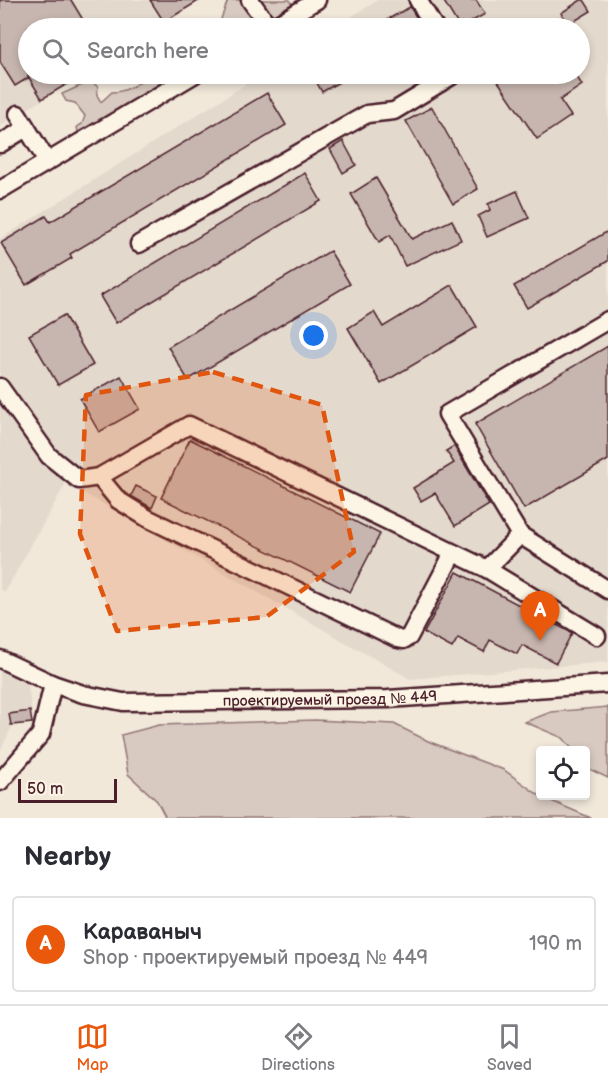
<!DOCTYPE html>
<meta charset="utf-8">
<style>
body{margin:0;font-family:"Balsamiq Sans",sans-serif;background:#f7f7f7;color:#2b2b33}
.controls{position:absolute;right:18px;bottom:18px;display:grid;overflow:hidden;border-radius:6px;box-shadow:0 3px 9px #0003}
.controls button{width:54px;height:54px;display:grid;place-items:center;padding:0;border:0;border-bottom:2px solid #e1e1e2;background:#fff;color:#2b2b33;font:30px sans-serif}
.scale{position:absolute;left:18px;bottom:15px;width:99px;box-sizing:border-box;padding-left:6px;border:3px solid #4a1f2b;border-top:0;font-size:16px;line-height:21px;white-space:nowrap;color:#4a1f2b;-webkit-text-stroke:4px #fcf5e5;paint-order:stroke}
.you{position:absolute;left:314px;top:336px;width:21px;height:21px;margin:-15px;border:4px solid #fff;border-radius:50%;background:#1a73e8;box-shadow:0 0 0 9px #1a73e833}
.badge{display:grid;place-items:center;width:39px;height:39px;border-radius:50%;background:#ea580c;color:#fff;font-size:20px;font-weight:700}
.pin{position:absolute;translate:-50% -50px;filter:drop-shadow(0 2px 3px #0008)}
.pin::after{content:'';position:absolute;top:32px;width:21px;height:18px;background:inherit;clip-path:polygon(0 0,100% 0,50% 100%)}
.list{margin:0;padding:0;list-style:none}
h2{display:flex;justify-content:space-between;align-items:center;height:78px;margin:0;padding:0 24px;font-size:26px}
h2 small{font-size:20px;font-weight:400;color:#7c7c81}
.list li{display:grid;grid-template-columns:39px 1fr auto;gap:18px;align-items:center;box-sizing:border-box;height:96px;margin:0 12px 12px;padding:0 12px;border:2px solid #e1e1e2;border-radius:6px}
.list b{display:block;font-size:22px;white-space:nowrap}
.list p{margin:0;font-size:20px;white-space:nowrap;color:#7c7c81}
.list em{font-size:20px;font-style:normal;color:#7c7c81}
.icon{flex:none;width:33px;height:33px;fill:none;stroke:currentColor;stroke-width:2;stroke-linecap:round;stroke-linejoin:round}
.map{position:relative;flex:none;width:608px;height:818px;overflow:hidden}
.search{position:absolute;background:#fff;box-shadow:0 3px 9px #0003;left:18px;right:18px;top:18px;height:66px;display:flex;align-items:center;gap:15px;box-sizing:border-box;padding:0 21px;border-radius:33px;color:#7c7c81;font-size:22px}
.sheet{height:186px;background:#fff}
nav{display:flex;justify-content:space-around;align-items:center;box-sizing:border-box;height:84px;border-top:2px solid #e1e1e2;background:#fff;font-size:16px;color:#7c7c81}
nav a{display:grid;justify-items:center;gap:3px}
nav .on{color:#ea580c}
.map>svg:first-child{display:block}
.built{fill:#e4d9cd}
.green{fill:#d8cac0;stroke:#917476;stroke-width:1.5}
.building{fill:#c7b6af;stroke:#4a1f2b;stroke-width:1.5}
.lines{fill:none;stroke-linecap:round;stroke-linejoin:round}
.minor-casing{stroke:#4a1f2b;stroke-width:21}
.minor{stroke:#fcf5e5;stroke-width:16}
.marked{fill:#e0560e;fill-opacity:0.2;stroke:#e0560e;stroke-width:4.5;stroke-dasharray:12 8;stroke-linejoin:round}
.labels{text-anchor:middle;stroke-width:4.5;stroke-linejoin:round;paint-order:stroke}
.street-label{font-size:15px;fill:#4a1f2b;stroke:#fcf5e5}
</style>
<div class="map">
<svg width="608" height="818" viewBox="0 0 608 818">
<rect width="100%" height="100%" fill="#f1e8da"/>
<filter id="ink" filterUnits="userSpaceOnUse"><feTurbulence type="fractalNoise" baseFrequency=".0167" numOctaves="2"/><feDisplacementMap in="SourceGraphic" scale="12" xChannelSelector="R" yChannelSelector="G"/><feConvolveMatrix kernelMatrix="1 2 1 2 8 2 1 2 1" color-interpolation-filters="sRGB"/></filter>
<g filter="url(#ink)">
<!-- built -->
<g class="built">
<polygon points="0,0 202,0 158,28 28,28 28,74 84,74 0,126"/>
<polygon points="378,0 608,0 608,662 410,679 66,483 5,592 0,589 0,239 262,74 580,74 580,28 333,28"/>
<polygon points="0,664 27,677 33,723 12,727 0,751"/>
</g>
<!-- green -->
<g class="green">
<polygon points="228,0 290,0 293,8 280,17 266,11 254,20 251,28 226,28 223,27 221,19"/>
<path d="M150 74H182L83 134 78 132 77 127 82 124 85 116 75 103 66 101 62 94 91 81 98 87 97 95 101 102 112 92C127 92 140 83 150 74Z"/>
<polygon points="608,707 608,778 589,769 586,765 586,750 573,750 563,738 525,722 551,712"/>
<polygon points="315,720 394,724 430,742 504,770 540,796 591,818 166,818 157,801 128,774 121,735 159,725"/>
</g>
<!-- building -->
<g class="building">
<polygon points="0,0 71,0 88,28 28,28 28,74 84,74 42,99 28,76 28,78 15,86 0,62"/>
<polygon points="150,0 200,0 164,22"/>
<polygon points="443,0 476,0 485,14 460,28"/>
<polygon points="581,0 584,0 591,11 568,25 561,13"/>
<polygon points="410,7 423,28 372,28"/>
<polygon points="312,74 353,74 322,92"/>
<polygon points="493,74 575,74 582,85 560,100 571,116 537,139"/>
<polygon points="267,93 286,125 70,254 72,258 26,285 1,243 46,216 50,222"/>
<polygon points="432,107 478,189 453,204 406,121"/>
<polygon points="343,141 356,165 343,173 330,149"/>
<polygon points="305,173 321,201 116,323 100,296"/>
<polygon points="376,178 412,239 452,220 461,240 405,266 390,235 379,242 351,194"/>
<polygon points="517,191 529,218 487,237 478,216 490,210 488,204"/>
<polygon points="608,231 608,261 527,308 514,286"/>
<polygon points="330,251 350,284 188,380 168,347"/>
<polygon points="452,285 477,327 381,384 348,328 374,312 383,327"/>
<polygon points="64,315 93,365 58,385 29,335"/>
<polygon points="608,346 608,460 524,509 475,424"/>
<polygon points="121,376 140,409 99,432 80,399"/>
<polygon points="190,439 380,534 350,592 161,498"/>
<polygon points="454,446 489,505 455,526 435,493 421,501 413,488 454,463 446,451"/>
<polygon points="136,486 157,496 152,508 131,496"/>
<polygon points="457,572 572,633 556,663 522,645 517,654 490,640 484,652 458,638 452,648 424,633"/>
<polygon points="30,711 32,723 11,725 9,714"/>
</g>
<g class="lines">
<!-- minor casing -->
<g class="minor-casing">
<g id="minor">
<polyline points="250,0 270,28"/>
<polyline points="418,0 435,28"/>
<polyline points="271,28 317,0"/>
<polyline points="18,114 47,161"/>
<polyline points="0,144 26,128"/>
<polyline points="0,190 195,74"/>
<polyline points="139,244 367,114 394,111 455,74"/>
<polyline points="608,320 447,414 520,535 608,590"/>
<polyline points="0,387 49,456 79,480 99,477 189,425 487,569"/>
<polyline points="99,477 118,500 147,518 398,639 403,640 409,637 453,553"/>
<polyline points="520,535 487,569 597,636"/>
<path id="s1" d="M0 659 53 684 83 694 123 702 388 699 608 684"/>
<polyline points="0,782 41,734 53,684"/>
</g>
</g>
<!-- minor -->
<use href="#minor" class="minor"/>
</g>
</g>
<!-- marked area -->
<path class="marked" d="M213 372 322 405 354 552 266 617 117 631 80 534 86 395Z"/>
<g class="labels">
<!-- street labels -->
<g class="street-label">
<text dy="5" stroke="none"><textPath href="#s1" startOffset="338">проектируемый проезд № 449</textPath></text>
</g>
</g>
</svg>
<div class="controls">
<button><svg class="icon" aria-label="locate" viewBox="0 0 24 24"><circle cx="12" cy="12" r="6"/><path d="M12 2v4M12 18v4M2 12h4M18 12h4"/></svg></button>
</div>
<div class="scale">50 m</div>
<div class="you"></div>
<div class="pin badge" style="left:540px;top:641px">A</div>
<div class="search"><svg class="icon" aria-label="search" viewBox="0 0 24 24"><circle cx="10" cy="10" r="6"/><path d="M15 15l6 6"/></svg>Search here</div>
</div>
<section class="sheet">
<h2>Nearby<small></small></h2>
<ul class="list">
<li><span class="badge">A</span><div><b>Караваныч</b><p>Shop · проектируемый проезд № 449</p></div><em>190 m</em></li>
</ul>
</section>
<nav>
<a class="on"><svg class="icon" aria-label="map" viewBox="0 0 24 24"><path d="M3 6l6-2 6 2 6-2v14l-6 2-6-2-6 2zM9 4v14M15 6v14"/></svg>Map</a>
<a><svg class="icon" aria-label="directions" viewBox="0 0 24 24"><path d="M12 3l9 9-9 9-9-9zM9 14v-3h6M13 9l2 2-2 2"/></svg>Directions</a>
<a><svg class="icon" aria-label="saved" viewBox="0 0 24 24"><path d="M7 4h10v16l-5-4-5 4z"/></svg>Saved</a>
</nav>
